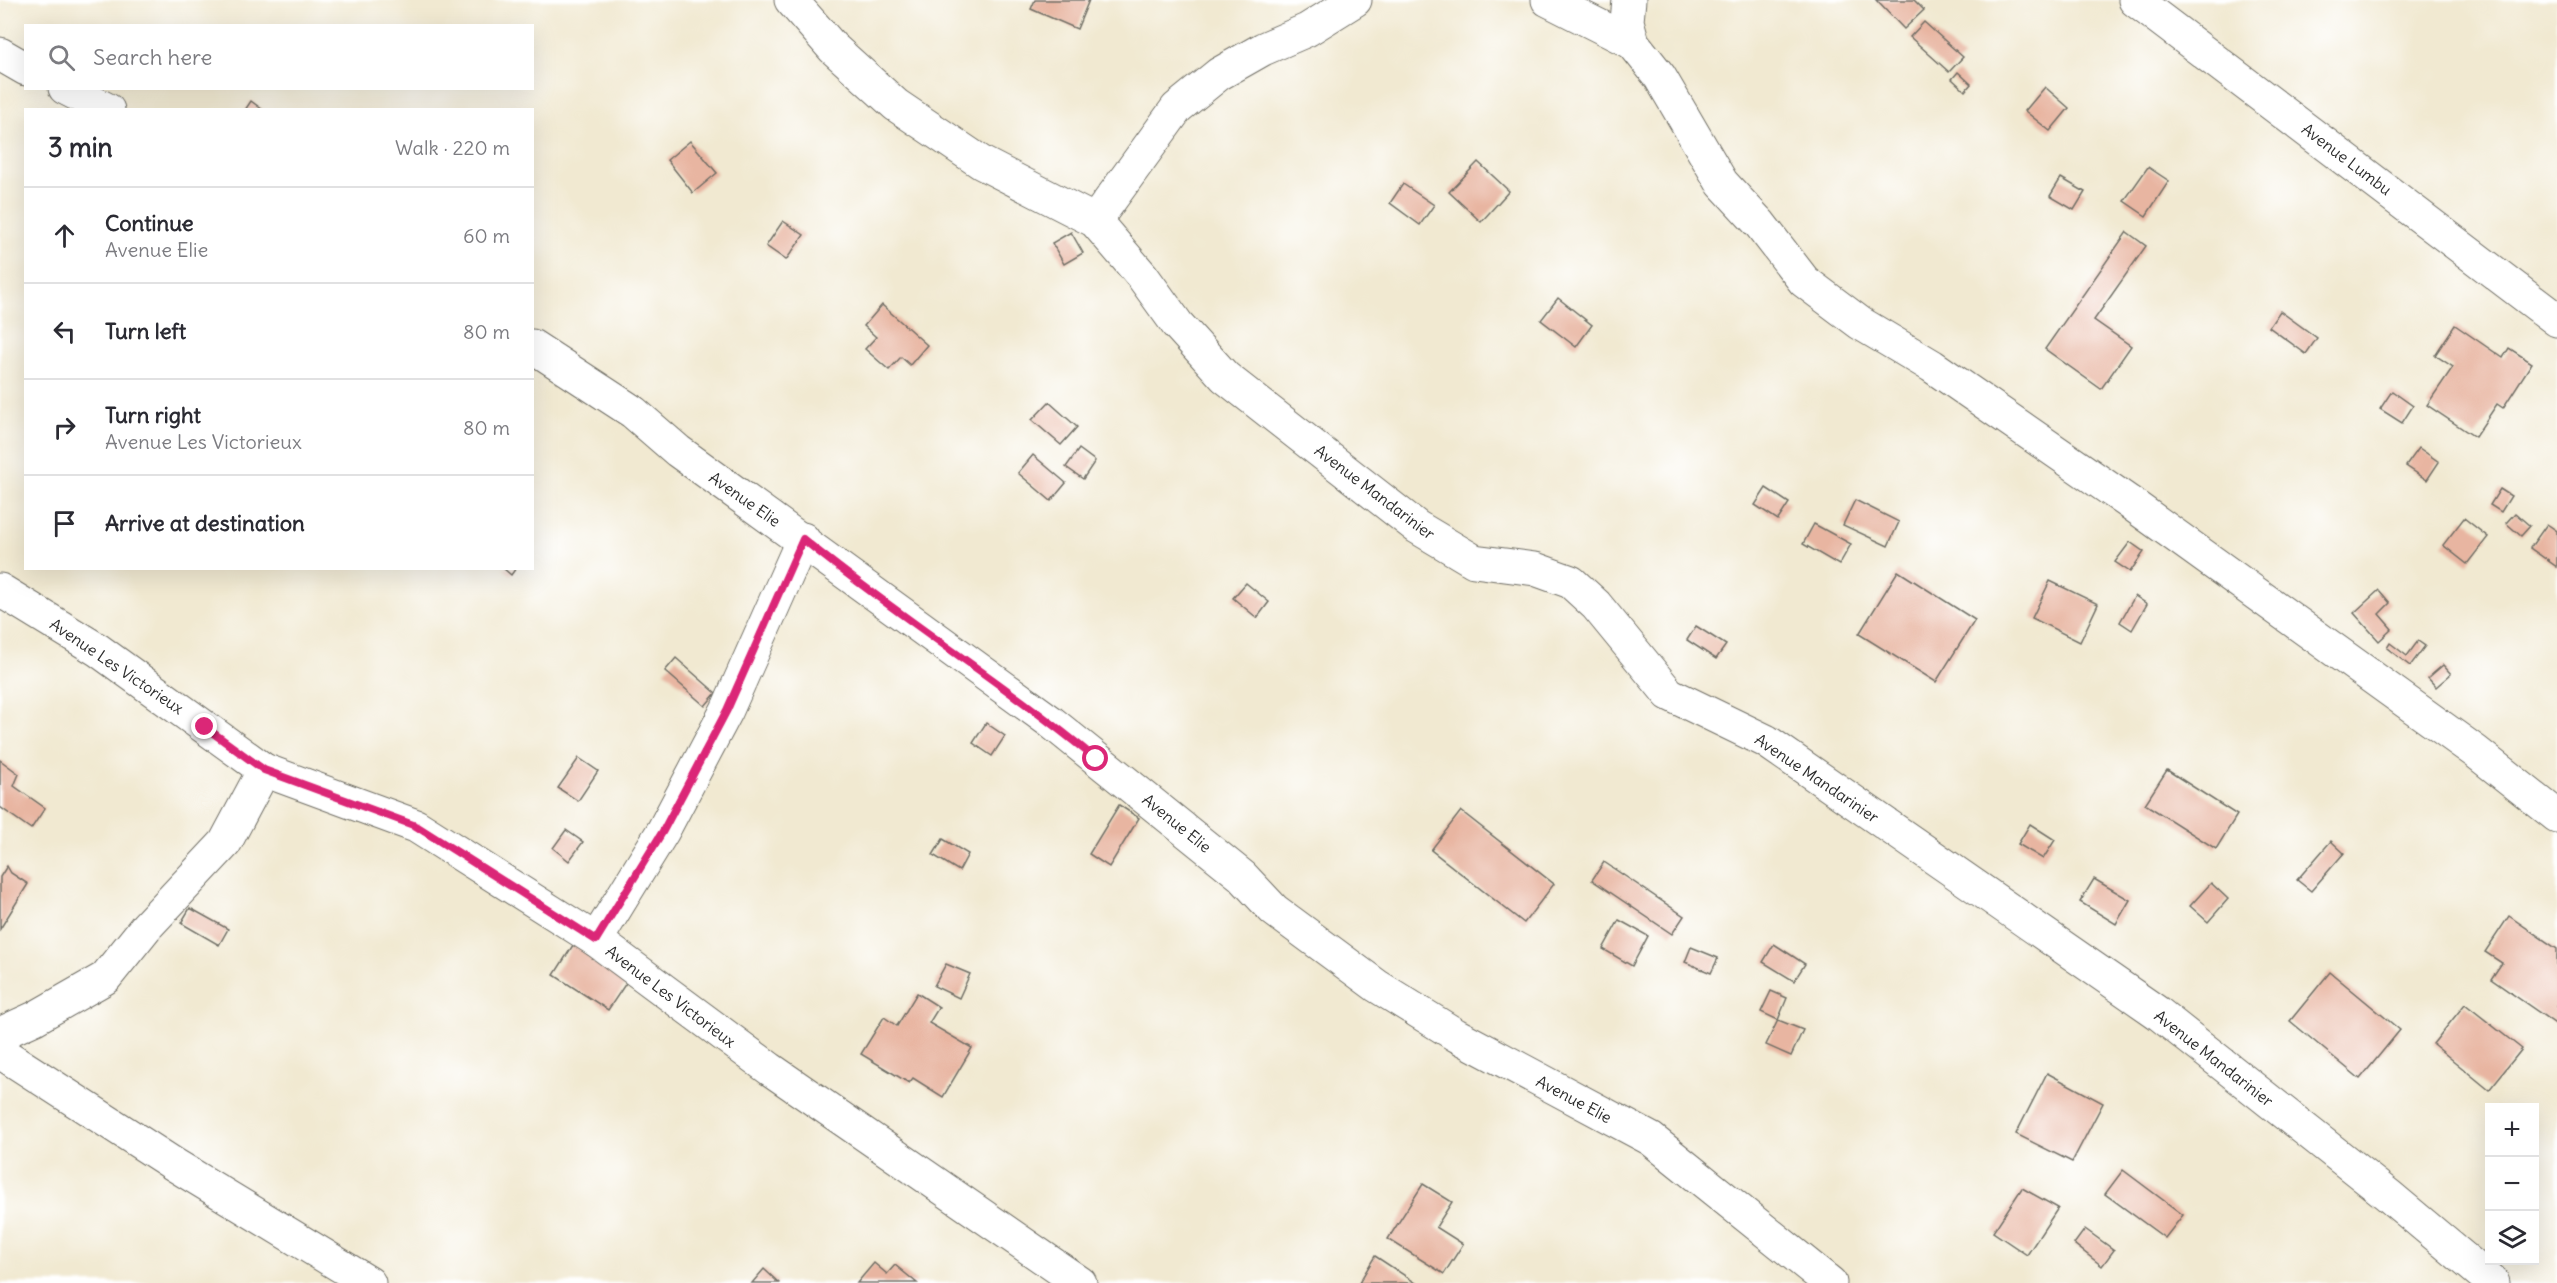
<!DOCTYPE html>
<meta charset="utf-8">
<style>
body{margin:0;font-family:Delius,sans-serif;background:#f2f2f3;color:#2b2b33}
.controls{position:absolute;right:18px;bottom:18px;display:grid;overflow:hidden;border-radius:0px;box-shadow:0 6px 24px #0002}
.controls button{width:54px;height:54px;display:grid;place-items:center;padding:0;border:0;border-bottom:2px solid #e1e1e2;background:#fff;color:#2b2b33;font:30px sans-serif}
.stop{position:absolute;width:18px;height:18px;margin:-14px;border:4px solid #db2777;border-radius:50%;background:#fff}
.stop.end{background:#db2777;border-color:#fff;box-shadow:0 2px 6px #0008}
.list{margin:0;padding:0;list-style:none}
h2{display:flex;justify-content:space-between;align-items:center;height:78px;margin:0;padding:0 24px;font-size:26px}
h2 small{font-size:20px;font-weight:400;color:#7c7c81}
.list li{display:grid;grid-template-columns:39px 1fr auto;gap:18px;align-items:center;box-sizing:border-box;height:96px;padding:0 24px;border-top:2px solid #e1e1e2}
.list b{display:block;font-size:22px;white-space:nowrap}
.list p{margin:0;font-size:20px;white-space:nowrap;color:#7c7c81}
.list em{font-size:20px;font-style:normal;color:#7c7c81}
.icon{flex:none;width:33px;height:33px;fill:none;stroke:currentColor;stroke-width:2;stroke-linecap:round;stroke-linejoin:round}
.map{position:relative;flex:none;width:2557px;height:1283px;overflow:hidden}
.search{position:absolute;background:#fff;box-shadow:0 6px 24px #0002;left:24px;top:24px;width:510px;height:66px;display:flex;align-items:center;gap:15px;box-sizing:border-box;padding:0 21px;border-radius:0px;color:#7c7c81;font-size:22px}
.panel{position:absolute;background:#fff;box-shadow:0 6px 24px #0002;left:24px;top:108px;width:510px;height:462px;border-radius:0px}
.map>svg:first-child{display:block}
.building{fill:#e8b5a1}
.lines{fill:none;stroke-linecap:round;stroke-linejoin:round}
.minor-casing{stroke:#706e65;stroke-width:35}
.minor{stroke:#fff;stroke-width:33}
.route{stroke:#db2777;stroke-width:8}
.labels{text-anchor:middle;stroke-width:4.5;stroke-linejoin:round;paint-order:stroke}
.street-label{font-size:16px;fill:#2b2b2b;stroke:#fff}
</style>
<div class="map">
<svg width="2557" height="1283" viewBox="0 0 2557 1283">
<rect width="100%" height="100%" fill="#fff"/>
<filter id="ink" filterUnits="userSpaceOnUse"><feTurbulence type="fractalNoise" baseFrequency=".0167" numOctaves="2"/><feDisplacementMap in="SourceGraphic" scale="12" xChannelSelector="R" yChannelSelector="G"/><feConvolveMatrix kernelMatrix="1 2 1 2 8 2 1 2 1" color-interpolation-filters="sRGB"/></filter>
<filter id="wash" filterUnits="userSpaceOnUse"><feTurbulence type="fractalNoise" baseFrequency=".008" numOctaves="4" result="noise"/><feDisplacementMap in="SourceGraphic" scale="24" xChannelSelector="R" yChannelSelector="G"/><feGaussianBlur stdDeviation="1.35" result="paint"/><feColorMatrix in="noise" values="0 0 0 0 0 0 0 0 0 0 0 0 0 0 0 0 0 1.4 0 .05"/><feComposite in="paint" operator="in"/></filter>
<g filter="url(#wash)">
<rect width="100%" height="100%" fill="#f1e9d1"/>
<g id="blocks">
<!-- building -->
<g class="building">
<polygon points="1035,0 1089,0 1077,29 1031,9"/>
<polygon points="1876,0 1914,0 1924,10 1904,29"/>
<polygon points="1924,22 1963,57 1949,72 1910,37"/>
<polygon points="1958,72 1971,84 1965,91 1952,79"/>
<polygon points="2045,87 2069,108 2050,131 2025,111"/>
<polygon points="251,101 263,110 245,110"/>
<polygon points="690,141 717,173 693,193 667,160"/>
<polygon points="1478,162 1509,191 1481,222 1449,192"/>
<polygon points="2148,167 2169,181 2146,216 2124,201"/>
<polygon points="2061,178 2085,192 2074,210 2050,196"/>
<polygon points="1403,184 1434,205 1420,225 1390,203"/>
<polygon points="783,221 804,235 786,260 766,246"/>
<polygon points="1071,232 1083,253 1064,264 1052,243"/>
<polygon points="2127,232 2146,246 2094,320 2131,346 2101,389 2045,349"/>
<polygon points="1558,298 1592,325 1576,347 1541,320"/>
<polygon points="882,305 927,345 910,365 901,357 889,370 865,349 876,337 864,326"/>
<polygon points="2280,311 2317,338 2306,354 2269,327"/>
<polygon points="2455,325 2503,358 2509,348 2532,363 2503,408 2497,404 2475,437 2427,405 2453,367 2435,355"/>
<polygon points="2392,391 2413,406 2402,423 2380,409"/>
<polygon points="1049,402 1077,427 1061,445 1032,420"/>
<polygon points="2419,448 2439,462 2427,480 2406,466"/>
<polygon points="1079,449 1095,461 1083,479 1066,467"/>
<polygon points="1033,455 1066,483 1051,501 1018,473"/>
<polygon points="1766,488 1789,503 1778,520 1755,505"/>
<polygon points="2500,489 2511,496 2501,512 2490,505"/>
<polygon points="1855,500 1899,522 1888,546 1843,525"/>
<polygon points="2515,513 2530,526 2521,536 2506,523"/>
<polygon points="2464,518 2488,537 2467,564 2443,545"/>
<polygon points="1814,524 1851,544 1839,565 1803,544"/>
<polygon points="2547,524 2557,531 2557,567 2530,548"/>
<polygon points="2130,542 2144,552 2130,572 2115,562"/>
<polygon points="503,568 516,568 511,575"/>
<polygon points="1898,571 1975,620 1936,682 1859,634"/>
<polygon points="2050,581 2098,604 2080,642 2032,618"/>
<polygon points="1246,583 1269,602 1257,618 1233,598"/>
<polygon points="2379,590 2390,603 2379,614 2392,629 2379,641 2354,613"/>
<polygon points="2135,596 2147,604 2132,630 2120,622"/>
<polygon points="1696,626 1726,645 1716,659 1687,640"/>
<polygon points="2418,641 2425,646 2410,666 2387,648 2390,643 2407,656"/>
<polygon points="676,658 716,693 705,706 665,671"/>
<polygon points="2443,665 2451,674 2436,687 2428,678"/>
<polygon points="986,723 1005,736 992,756 973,743"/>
<polygon points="579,758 598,771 578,801 558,788"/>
<polygon points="0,760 19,774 14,786 45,808 31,829 0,807"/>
<polygon points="2167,770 2237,815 2216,849 2145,804"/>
<polygon points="1119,805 1139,818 1109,867 1089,854"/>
<polygon points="1461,811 1554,884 1524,923 1431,850"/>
<polygon points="2030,824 2055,840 2043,859 2018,844"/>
<polygon points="566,830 583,842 569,861 553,848"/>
<polygon points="943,839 968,854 959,871 933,855"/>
<polygon points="2331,841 2344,853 2311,891 2297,880"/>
<polygon points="1604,862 1684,916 1672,934 1592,880"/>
<polygon points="7,866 11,873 28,884 0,929 0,877"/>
<polygon points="2094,879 2130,900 2116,924 2080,902"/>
<polygon points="2211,883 2228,899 2208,922 2190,906"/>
<polygon points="190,908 228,929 219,945 181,923"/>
<polygon points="2509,916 2557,949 2557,1025 2491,979 2502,963 2485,952"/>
<polygon points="1619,920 1648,936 1632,966 1603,949"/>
<polygon points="575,942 630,977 608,1010 554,975"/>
<polygon points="1774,944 1805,964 1794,981 1763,962"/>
<polygon points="1691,947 1718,958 1711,973 1685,962"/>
<polygon points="946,964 970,974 959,998 934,986"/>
<polygon points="2330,972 2400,1030 2360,1079 2290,1021"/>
<polygon points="1771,991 1787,998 1778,1020 1761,1012"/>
<polygon points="917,993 939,1007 929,1023 972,1048 943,1097 913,1078 909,1083 861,1054 884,1017 897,1026"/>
<polygon points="2465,1004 2522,1049 2489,1090 2433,1044"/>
<polygon points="1778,1020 1803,1030 1791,1056 1766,1045"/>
<polygon points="2047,1073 2103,1103 2072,1162 2016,1134"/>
<polygon points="2123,1170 2183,1215 2165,1238 2105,1194"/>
<polygon points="1423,1184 1452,1202 1436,1227 1463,1244 1444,1274 1388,1239"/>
<polygon points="2022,1188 2058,1208 2027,1255 1993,1232"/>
<polygon points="2085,1229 2114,1250 2102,1266 2074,1244"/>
<polygon points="1375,1256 1416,1283 1359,1283"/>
<polygon points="874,1263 887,1274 895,1265 917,1283 857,1283"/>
<polygon points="764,1269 779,1283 752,1283"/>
</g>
</g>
</g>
<g filter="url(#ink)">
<use href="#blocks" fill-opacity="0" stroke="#706e65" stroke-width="1.5"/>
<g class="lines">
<!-- minor casing -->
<g class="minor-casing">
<g id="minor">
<polyline points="791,0 833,48 896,105 982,163 1095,221 1143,277 1177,324 1225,377 1417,527 1474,561 1535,569 1571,582 1596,605 1669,694 1766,741 2158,1013 2388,1195 2493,1283"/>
<polyline points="1548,0 1633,43"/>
<polyline points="1629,0 1627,21 1633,43 1660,77 1722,183 1760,224 1804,281 1860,323 1932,366 2133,505 2476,752 2557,816"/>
<polyline points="2135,0 2557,320"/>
<polyline points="0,54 26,69"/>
<polyline points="65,88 108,110"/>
<polyline points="1095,221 1177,108 1219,74 1263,49 1307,30 1355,0"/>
<polyline points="532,346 633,412 678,451 736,493 1051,722 1242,876 1274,910 1377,986 1456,1035 1651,1139 1830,1283"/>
<polyline points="0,590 98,650 264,770 416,826 596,940 770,1069 1080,1283"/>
<polyline points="596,940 663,831 727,710 803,539"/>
<polyline points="0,1034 35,1018 105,978 146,927 225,843 264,770"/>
<polyline points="0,1052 175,1165 369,1283"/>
</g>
</g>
<!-- minor -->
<use href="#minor" class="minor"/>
</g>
</g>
<g class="lines" filter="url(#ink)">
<!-- route -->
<path class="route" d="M205 727 264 770 416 826 596 940 663 831 727 710 803 539C898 617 1002 681 1096 759"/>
</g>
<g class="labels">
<!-- street labels -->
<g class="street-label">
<text transform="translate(2347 159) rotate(37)" y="6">Avenue Lumbu</text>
<text transform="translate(1375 492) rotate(37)" y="6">Avenue Mandarinier</text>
<text transform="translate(745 499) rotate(35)" y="6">Avenue Elie</text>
<text transform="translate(117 666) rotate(34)" y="6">Avenue Les Victorieux</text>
<text transform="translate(1817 778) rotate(34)" y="6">Avenue Mandarinier</text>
<text transform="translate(1177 823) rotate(39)" y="6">Avenue Elie</text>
<text transform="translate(671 996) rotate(37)" y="6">Avenue Les Victorieux</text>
<text transform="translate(2214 1058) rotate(38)" y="6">Avenue Mandarinier</text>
<text transform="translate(1574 1099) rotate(28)" y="6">Avenue Elie</text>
</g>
</g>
</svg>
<div class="controls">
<button>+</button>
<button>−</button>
<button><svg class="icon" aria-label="layers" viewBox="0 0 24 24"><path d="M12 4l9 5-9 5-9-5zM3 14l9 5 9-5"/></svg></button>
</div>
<div class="stop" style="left:1096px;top:759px"></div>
<div class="stop end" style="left:205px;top:727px"></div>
<div class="search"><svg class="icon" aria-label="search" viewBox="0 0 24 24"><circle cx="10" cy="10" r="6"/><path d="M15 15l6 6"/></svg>Search here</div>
<section class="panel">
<h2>3 min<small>Walk · 220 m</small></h2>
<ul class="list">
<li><svg class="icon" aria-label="ahead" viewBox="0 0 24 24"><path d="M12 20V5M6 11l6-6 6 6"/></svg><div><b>Continue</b><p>Avenue Elie</p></div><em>60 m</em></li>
<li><svg class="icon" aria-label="left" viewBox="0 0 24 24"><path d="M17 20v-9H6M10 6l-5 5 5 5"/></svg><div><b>Turn left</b></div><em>80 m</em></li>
<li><svg class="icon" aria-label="right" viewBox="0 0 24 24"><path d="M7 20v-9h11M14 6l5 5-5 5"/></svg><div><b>Turn right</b><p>Avenue Les Victorieux</p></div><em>80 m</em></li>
<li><svg class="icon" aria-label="arrive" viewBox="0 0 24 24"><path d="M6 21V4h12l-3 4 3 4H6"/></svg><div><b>Arrive at destination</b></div></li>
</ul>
</section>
</div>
